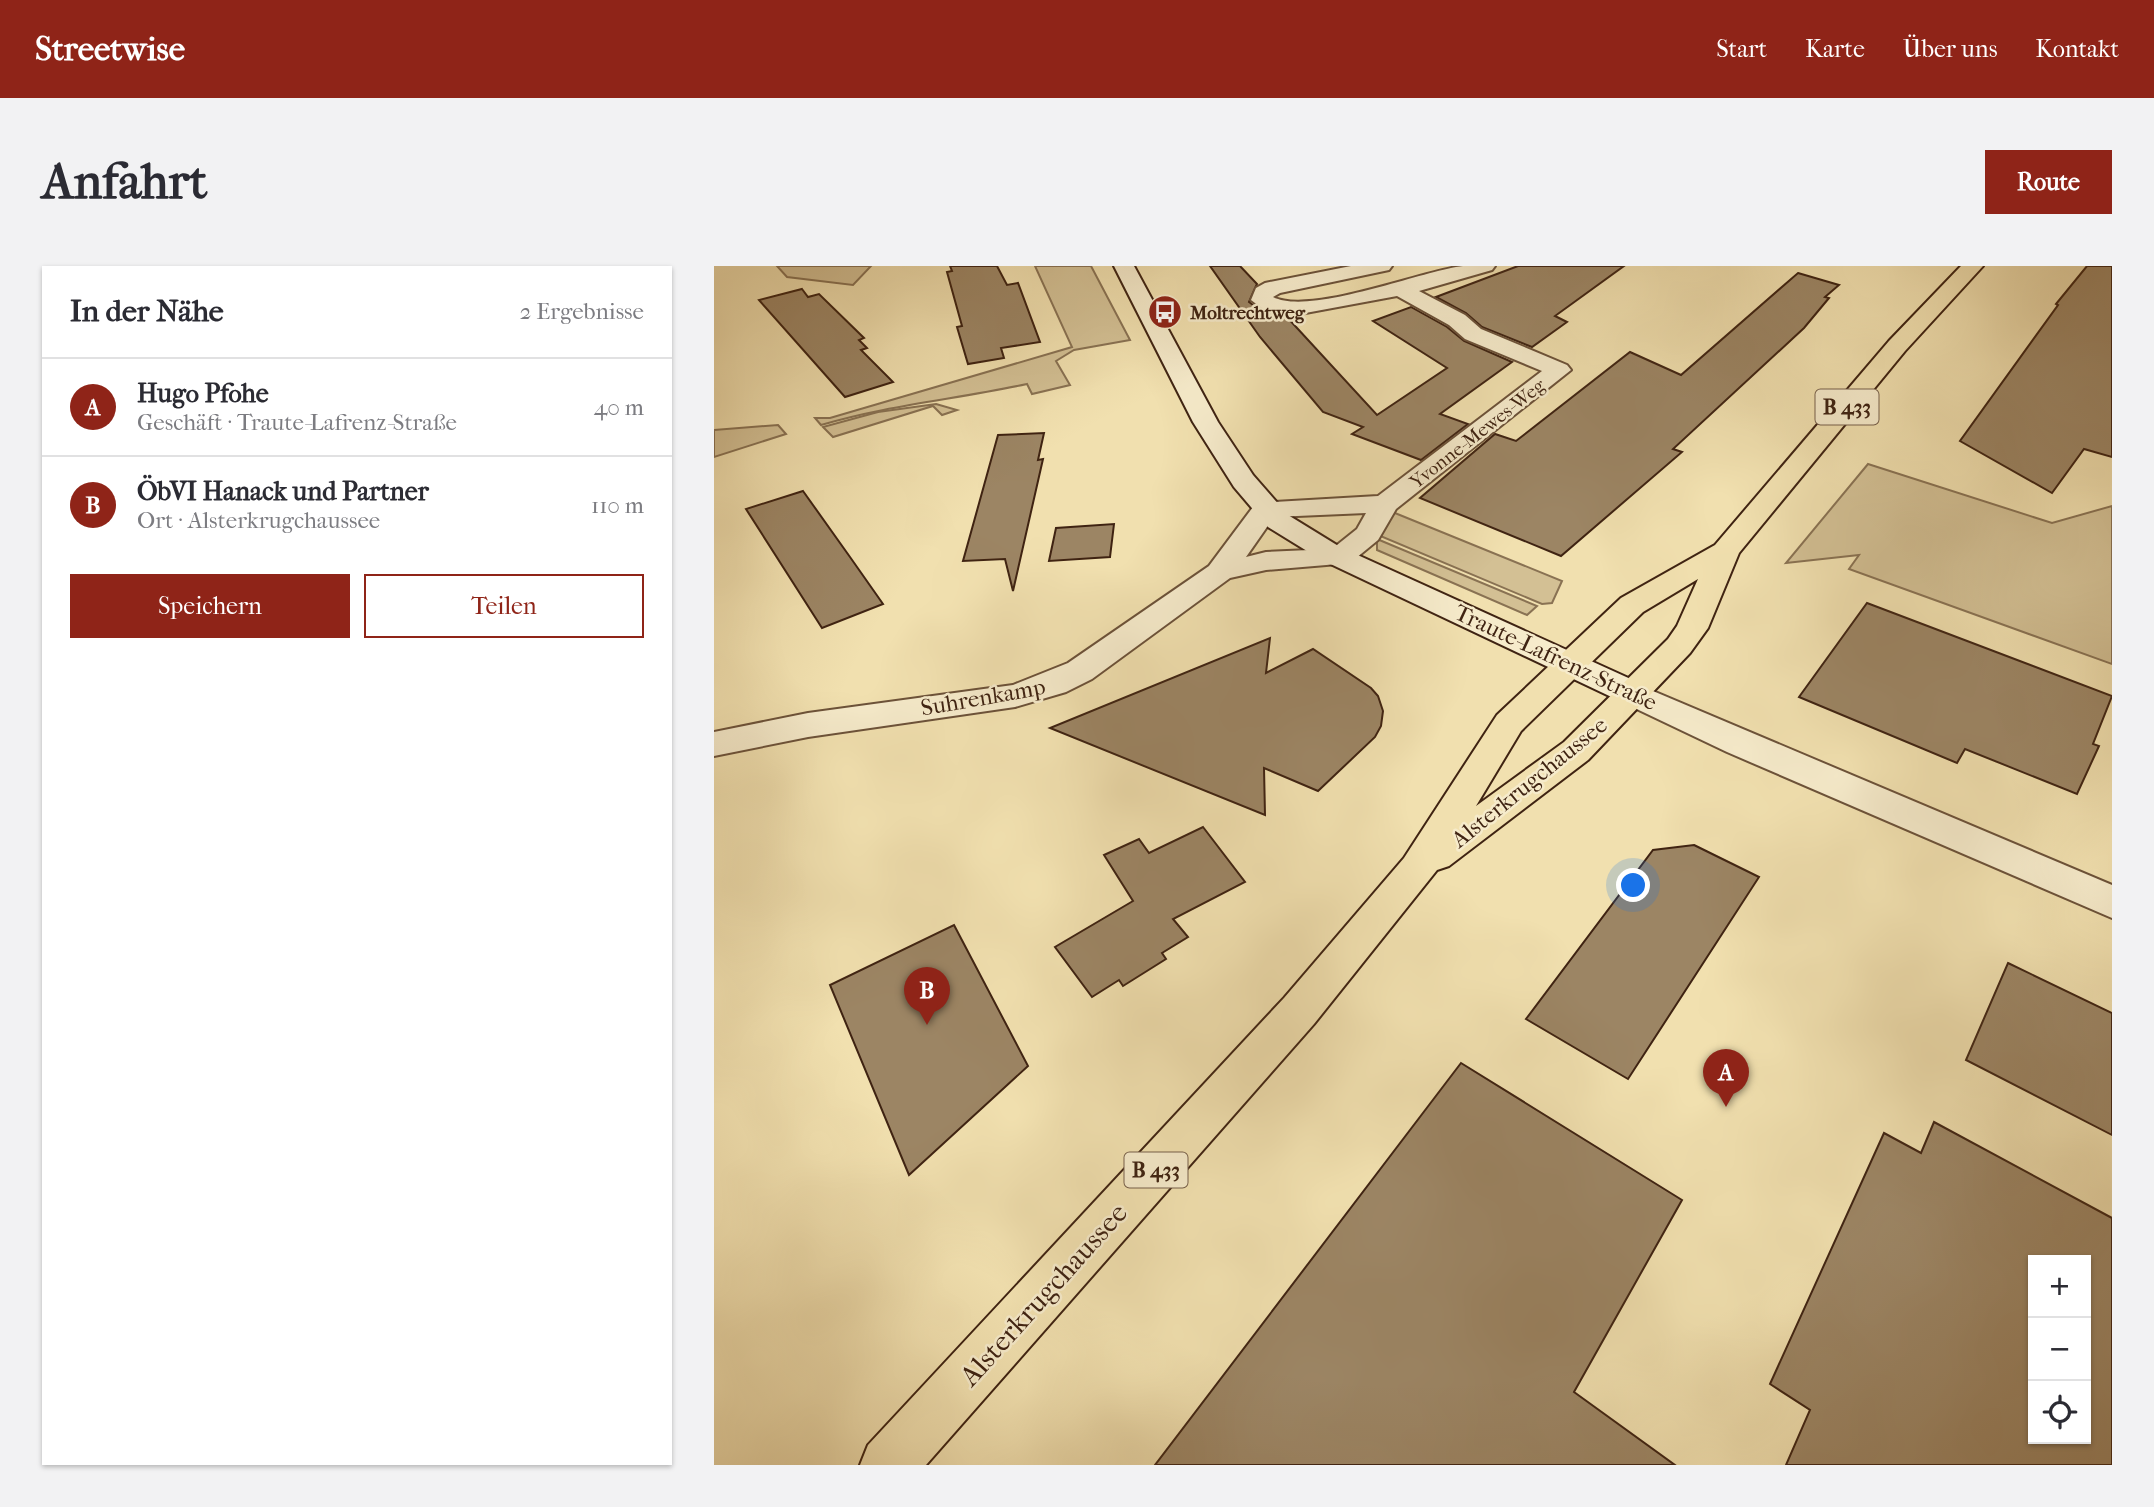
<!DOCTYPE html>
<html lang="de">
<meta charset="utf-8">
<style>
body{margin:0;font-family:"IM FELL French Canon",serif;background:#f2f2f3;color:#2b2b33}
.controls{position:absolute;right:21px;bottom:21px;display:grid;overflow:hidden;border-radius:0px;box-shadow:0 2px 5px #0004}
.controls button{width:63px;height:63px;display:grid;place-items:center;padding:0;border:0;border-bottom:2px solid #e1e1e2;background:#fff;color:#2b2b33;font:35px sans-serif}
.you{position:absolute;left:920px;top:620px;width:24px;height:24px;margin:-18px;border:5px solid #fff;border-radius:50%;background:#1a73e8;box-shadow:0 0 0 10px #1a73e833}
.badge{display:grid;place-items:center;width:46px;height:46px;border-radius:50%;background:#8f2418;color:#fff;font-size:23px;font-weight:700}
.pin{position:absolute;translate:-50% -58px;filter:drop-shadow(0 2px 4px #0008)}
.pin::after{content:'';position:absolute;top:37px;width:24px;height:21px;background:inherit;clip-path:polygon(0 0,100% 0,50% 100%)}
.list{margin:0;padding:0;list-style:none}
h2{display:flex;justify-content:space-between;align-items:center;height:91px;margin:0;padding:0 28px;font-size:30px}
h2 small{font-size:23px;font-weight:400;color:#7c7c81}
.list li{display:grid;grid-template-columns:46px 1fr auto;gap:21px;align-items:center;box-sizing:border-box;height:98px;padding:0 28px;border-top:2px solid #e1e1e2}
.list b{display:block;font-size:26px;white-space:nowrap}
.list p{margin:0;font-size:23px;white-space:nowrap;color:#7c7c81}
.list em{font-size:23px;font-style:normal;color:#7c7c81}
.actions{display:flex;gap:14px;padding:21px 28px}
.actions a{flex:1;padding:16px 0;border:2px solid #8f2418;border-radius:0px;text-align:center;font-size:24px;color:#8f2418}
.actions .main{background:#8f2418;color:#fff}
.icon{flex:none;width:38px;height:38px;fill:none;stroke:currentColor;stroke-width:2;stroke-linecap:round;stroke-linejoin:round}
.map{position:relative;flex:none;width:1398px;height:1199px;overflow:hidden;border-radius:0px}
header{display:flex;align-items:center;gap:42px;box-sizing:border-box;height:98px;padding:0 35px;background:#8f2418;color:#fff}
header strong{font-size:33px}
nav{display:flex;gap:38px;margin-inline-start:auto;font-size:24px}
.intro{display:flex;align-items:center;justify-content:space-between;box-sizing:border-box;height:168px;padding:0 42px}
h1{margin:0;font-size:49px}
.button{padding:18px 32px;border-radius:0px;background:#8f2418;color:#fff;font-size:24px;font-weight:700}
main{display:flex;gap:42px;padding:0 42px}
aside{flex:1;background:#fff;border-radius:0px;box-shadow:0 2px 5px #0004}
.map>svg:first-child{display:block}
.green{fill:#d3c094;stroke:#897253;stroke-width:2}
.building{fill:#9c8564;stroke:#3f2312;stroke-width:2;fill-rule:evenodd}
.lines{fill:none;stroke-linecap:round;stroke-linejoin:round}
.minor-casing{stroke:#6c5239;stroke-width:4}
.tertiary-casing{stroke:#6c5239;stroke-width:4}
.secondary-casing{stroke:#3f2312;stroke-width:4}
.primary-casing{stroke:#3f2312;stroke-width:4}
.minor{fill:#f6ebcb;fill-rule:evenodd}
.tertiary{fill:#f6ebcb;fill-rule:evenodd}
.secondary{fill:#f6ebcb;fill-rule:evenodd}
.primary{fill:#f1e0af;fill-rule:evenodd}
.labels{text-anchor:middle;stroke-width:5;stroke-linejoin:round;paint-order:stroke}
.far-poi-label{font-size:19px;font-weight:bold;fill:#3f2312;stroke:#f6ebcb;text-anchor:start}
.far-street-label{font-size:19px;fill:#3f2312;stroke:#f6ebcb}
.shield{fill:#f6ebcb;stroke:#765f4a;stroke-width:2}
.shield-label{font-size:21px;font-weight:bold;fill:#3f2312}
.street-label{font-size:23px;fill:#3f2312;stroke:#f6ebcb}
.near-street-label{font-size:28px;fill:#3f2312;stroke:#f6ebcb}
</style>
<header>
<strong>Streetwise</strong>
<nav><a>Start</a><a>Karte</a><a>Über uns</a><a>Kontakt</a></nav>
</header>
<div class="intro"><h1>Anfahrt</h1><a class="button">Route</a></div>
<main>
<aside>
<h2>In der Nähe<small>2 Ergebnisse</small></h2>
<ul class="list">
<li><span class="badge">A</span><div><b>Hugo Pfohe</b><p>Geschäft · Traute-Lafrenz-Straße</p></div><em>40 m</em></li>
<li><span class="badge">B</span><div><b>ÖbVI Hanack und Partner</b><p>Ort · Alsterkrugchaussee</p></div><em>110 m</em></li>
</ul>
<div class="actions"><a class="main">Speichern</a><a>Teilen</a></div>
</aside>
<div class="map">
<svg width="1398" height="1199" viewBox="0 0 1398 1199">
<rect width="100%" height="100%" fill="#f1e0af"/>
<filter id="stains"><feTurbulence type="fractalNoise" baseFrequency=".00286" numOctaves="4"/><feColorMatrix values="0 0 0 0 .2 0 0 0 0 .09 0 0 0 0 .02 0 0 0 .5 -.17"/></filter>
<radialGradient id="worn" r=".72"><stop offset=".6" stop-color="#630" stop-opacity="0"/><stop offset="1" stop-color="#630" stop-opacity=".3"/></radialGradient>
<!-- green -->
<g class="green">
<polygon points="63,0 157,0 139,19 73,11"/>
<path d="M321 0H377L416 74 360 84 342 95 356 119 318 128 313 118C244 133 174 139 107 159L101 152H116L358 81Z"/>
<polygon points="222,138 243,144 228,149 219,140 119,171 109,161 164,146"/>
<polygon points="64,159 72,168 0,191 0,164"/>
<polygon points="1154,198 1338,257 1398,240 1398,398 1135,303 1145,289 1072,297"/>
<polygon points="676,245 848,315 838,337 828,338 664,269"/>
<polygon points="663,273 823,340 813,349 663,284"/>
</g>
<!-- building -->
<g class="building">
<polygon points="236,0 283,0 293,19 304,17 326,76 287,82 290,92 254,98 243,61 248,60 233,6 238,5"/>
<polygon points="496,0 526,0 543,18 535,36 551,48 572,50 663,149 733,102 659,55 697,41 733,61 750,75 798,96 726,148 754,158 707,194 638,168 649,161 609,146 546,71"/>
<polygon points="804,0 910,0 841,50 853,56 818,81 768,61 752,47 722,31"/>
<polygon points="1373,0 1398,0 1398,191 1370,183 1338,227 1246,175 1344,39 1342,38"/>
<polygon points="1084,7 1125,19 1111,31 1115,32 1090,62 959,183 968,186 847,290 706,232 781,168 802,175 916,86 967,109"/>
<polygon points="88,23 94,31 105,28 150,72 145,74 153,82 147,84 179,116 131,131 45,34"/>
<polygon points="330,167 324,194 329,193 299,325 291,293 249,295 284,169"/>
<polygon points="89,225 136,291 169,338 108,362 32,243"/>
<polygon points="400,258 396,291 335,295 342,262"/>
<polygon points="1153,337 1398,430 1379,478 1385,480 1363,528 1251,483 1243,497 1085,431"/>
<polygon points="556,372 552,407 599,383 657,422 664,430 669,445 667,460 661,471 604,525 550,502 551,549 336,462"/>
<polygon points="489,561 531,616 459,653 474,671 448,687 452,693 409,720 405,714 378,731 341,681 419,635 390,589 425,573 435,587"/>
<polygon points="980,579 1045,611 914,813 812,753 939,584"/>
<polygon points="240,659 314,800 195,909 116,719"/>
<polygon points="1294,697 1398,747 1398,869 1252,794"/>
<polygon points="747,797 968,934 860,1126 961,1199 441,1199"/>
<path d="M1220 856 1398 952V1199H1072L1096 1144 1056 1118 1170 867 1207 887ZM1319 994H1372V1173H1319Z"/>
</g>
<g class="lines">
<!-- minor casing -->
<g class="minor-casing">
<path id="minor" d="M637 0H678L675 4 566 27 559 31C596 50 707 5 749 0 759 0 771 0 781 0L778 4 705 25 751 49 767 63 853 99 857 104 682 243 664 274 636 297 552 304 516 312 378 413 352 426 301 441 94 471 0 490V466L94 447 299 419 354 397 495 300 542 237 664 230 828 105 751 73 735 59 683 30 586 48 553 46 537 34 542 22 551 17ZM652 247 643 263 618 283 552 286 532 291 560 251Z"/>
</g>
<!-- tertiary casing -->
<g class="tertiary-casing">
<polygon id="tertiary" points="920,417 1398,619 1398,652 1013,486 908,436 903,428 908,420"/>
</g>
<!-- secondary casing -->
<g class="secondary-casing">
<polygon id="secondary" points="400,0 420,0 504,156 539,209 574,249 626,281 932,420 937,428 932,436 920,439 908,436 606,293 554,261 520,221 479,156"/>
</g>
<!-- primary casing -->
<g class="primary-casing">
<path id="primary" d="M1247 0H1269L1191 85 1025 287 994 362 976 387 874 494 735 600 723 604 600 758 212 1199H146L154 1179 570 732 690 592 783 449 907 332 1001 279 1175 75ZM984 313 963 360 954 373 850 476 762 540 807 465 929 346Z"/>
</g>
<!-- minor -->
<use href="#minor" class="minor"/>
<!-- tertiary -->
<use href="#tertiary" class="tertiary"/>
<!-- secondary -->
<use href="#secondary" class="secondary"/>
<!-- primary -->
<use href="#primary" class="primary"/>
</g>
<!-- icons -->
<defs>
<g id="bus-disc" transform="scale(1.75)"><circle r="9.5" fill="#8f2418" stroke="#f6ebcb"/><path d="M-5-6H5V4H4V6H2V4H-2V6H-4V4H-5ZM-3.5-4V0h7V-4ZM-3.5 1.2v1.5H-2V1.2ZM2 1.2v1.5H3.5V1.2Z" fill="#fff"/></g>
</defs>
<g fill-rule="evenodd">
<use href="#bus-disc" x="451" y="46"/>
</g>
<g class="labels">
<!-- far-poi labels -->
<g class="far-poi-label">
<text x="476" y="53">Moltrechtweg</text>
</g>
<!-- far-street labels -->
<g class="far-street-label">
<text transform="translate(763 167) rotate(-38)" y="7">Yvonne-Mewes-Weg</text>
</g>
<!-- shield labels -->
<g class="shield">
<rect x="1101.5" y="123.5" width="63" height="35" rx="5"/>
<rect x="410.5" y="886.5" width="63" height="35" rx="5"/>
</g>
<g class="shield-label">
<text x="1133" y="148">B 433</text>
<text x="442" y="911">B 433</text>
</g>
<!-- street labels -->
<g class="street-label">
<text transform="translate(842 391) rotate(25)" y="8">Traute-Lafrenz-Straße</text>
<text transform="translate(269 431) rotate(-10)" y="8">Suhrenkamp</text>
<text transform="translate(815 516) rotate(-39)" y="8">Alsterkrugchaussee</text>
</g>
<!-- near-street labels -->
<g class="near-street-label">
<text transform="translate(329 1028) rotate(-48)" y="10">Alsterkrugchaussee</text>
</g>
</g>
<rect width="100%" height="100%" filter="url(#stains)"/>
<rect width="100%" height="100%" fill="url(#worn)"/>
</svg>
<div class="controls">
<button>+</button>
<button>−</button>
<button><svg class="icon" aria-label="locate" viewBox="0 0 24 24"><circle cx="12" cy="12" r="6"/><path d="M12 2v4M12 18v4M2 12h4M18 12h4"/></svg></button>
</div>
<div class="you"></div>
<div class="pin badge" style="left:1012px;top:841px">A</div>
<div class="pin badge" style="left:213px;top:759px">B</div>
</div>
</main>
